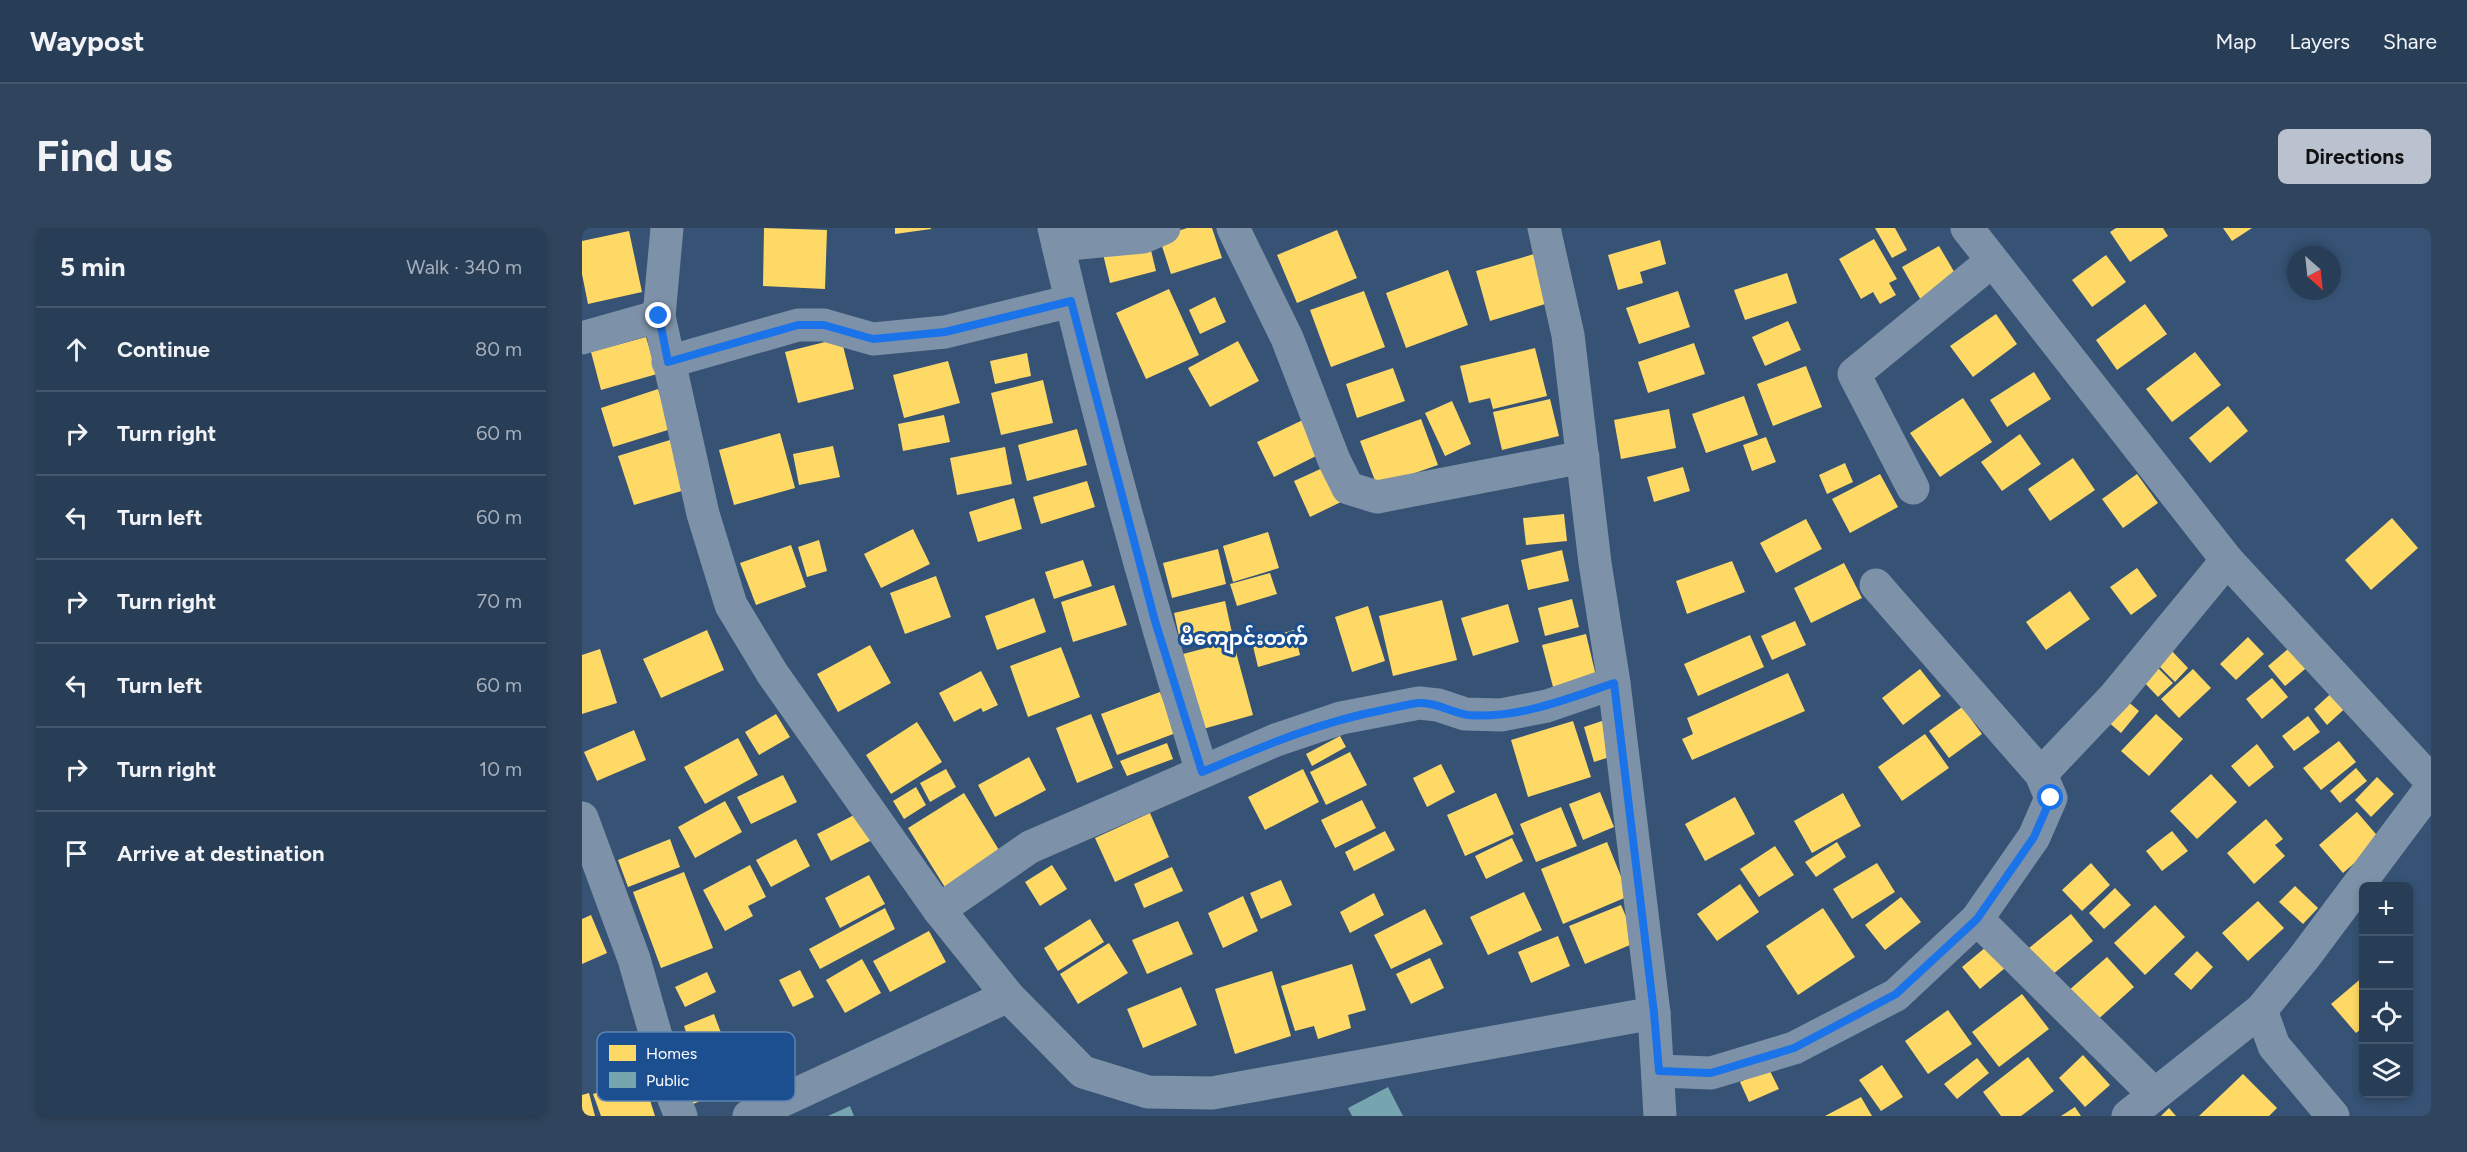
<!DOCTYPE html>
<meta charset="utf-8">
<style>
body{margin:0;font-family:Figtree,"Noto Sans Myanmar",sans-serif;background:#30455d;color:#f1f3f6}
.controls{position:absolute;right:18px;bottom:18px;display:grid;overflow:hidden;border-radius:9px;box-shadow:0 3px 9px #0003}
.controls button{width:54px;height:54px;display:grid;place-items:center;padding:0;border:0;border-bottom:2px solid #44576d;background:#283e57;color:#f1f3f6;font:30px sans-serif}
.compass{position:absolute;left:1705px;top:18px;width:54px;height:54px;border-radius:50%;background:#283e57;box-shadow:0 3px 9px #0003;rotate:153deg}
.stop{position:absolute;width:18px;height:18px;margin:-14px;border:4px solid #1a73e8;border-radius:50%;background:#fff}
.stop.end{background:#1a73e8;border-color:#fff;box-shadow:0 2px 6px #0008}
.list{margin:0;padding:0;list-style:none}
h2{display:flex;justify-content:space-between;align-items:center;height:78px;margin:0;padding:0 24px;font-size:26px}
h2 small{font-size:20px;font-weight:400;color:#a5aeba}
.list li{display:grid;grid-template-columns:39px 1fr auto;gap:18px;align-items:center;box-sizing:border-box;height:84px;padding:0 24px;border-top:2px solid #44576d}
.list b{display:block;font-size:22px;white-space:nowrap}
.list em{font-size:20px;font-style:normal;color:#a5aeba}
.icon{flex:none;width:33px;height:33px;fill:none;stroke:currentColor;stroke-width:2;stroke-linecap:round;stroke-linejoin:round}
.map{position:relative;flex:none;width:1849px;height:888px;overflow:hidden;border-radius:9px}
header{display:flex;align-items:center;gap:36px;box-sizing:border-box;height:84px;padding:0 30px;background:#283e57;border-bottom:2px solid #44576d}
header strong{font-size:28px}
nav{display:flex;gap:33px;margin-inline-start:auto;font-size:21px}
.intro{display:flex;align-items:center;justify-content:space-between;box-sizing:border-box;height:144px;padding:0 36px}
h1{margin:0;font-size:42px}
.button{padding:15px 27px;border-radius:9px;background:#b9c2ce;color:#111;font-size:21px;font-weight:700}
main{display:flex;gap:36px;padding:0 36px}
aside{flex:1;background:#283e57;border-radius:9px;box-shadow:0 3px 9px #0003}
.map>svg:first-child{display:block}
.homes{fill:#ffd966}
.public{fill:#76a5af}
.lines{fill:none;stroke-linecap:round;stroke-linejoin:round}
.minor{stroke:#7d92a8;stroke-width:33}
.route{stroke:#1a73e8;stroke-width:8}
.labels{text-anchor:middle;stroke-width:6;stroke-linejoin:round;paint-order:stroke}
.quarter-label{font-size:20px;font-weight:bold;fill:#fff;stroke:#1b4f8f}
.key{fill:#1b4f8f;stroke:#5f84b1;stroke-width:1.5}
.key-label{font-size:16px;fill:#fff}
</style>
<header>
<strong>Waypost</strong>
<nav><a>Map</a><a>Layers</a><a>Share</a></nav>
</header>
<div class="intro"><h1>Find us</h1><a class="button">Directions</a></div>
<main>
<aside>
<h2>5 min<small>Walk · 340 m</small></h2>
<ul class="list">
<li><svg class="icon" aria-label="ahead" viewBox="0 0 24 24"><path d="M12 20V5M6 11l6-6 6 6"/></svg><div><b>Continue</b></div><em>80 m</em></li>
<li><svg class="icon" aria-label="right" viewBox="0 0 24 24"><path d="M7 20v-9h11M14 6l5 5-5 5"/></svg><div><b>Turn right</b></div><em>60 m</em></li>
<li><svg class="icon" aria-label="left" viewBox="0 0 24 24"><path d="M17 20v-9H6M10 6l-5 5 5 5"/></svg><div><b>Turn left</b></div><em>60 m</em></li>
<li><svg class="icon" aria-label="right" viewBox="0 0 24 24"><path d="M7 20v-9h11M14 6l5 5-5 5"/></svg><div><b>Turn right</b></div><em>70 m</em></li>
<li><svg class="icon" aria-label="left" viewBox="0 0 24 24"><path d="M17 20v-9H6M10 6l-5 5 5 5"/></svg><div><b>Turn left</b></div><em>60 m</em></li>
<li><svg class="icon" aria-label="right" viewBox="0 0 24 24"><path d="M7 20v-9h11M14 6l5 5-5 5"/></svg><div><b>Turn right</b></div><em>10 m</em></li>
<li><svg class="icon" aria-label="arrive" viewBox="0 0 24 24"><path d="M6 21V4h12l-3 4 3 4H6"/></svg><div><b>Arrive at destination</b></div></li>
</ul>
</aside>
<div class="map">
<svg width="1849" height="888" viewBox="0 0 1849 888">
<rect width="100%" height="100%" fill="#365274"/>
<!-- homes -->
<g class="homes">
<polygon points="182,0 245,2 243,61 181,58"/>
<polygon points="313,0 349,0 349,1 313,6"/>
<polygon points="605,0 630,0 640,30 589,46 577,9"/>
<polygon points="1293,0 1313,0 1325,22 1310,30"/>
<polygon points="1534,0 1581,0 1586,8 1548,34 1528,4"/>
<polygon points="1641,0 1670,0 1650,13"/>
<polygon points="755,2 775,50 715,75 695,27"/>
<polygon points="47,3 60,64 6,76 0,46 0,13"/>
<polygon points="1292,11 1315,51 1307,55 1314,67 1298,76 1291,64 1279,71 1257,31"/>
<polygon points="1078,12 1084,36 1058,44 1061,55 1036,62 1026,27"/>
<polygon points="567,14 574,43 528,55 521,26"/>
<polygon points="1357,18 1377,52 1340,74 1320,39"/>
<polygon points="959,24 973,73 908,93 894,43"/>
<polygon points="1524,27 1544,54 1510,79 1490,52"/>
<polygon points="866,42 886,97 824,120 804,65"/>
<polygon points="1205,45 1215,75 1163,92 1152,62"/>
<polygon points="587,61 617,127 564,151 534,85"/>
<polygon points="782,63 803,119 749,139 728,82"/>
<polygon points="1096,63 1108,99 1057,116 1044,80"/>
<polygon points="633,69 644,94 618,106 607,82"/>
<polygon points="1563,76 1585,106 1535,142 1514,112"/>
<polygon points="1414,86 1435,116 1391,149 1368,118"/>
<polygon points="1206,93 1219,122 1183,138 1170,109"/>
<polygon points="64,109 75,146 19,162 9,124"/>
<polygon points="259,110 272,161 216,175 203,124"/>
<polygon points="656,113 677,153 628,179 606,140"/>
<polygon points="1112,115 1123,146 1066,165 1056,134"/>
<polygon points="953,120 965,168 911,181 908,170 887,175 878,138"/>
<polygon points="1613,124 1639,157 1590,194 1564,161"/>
<polygon points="445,125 449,148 413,156 408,133"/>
<polygon points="366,133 378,175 322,190 311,147"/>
<polygon points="1224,138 1240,179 1191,198 1175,156"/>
<polygon points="811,140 823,173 775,190 764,156"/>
<polygon points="1452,144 1469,171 1425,199 1408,172"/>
<polygon points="461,152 471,195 419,207 409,165"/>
<polygon points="76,161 89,201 31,219 19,180"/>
<polygon points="1162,168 1176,207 1124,225 1110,186"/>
<polygon points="1381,170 1410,214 1358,249 1328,205"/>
<polygon points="968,171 977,208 920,222 911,184"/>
<polygon points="870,173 889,216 863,228 843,185"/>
<polygon points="1646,178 1666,203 1628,235 1607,210"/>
<polygon points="1087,181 1094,220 1039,231 1032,192"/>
<polygon points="362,187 368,214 321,223 316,196"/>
<polygon points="729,188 746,222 692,249 675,214"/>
<polygon points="839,191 856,237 795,258 778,213"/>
<polygon points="495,201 505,237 445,253 436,217"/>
<polygon points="198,205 213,260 152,277 137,222"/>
<polygon points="1438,206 1459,236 1420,263 1399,234"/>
<polygon points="1184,209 1194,234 1170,243 1161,217"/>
<polygon points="88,212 103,262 52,277 36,228"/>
<polygon points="251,218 258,249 217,257 211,226"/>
<polygon points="423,219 430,256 375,267 368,230"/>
<polygon points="1491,230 1513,262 1468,293 1446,261"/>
<polygon points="1263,235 1271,254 1245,266 1237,247"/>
<polygon points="745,238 761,273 728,289 712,253"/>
<polygon points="1101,239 1108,263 1072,274 1065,249"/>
<polygon points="1298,246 1316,279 1268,305 1250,271"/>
<polygon points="1555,246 1576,275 1541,300 1520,271"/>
<polygon points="505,253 513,279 459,296 451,269"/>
<polygon points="432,270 440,301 396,314 387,284"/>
<polygon points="982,286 985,313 944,317 941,290"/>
<polygon points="1810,290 1836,320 1789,362 1763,332"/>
<polygon points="1224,291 1240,321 1194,345 1178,315"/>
<polygon points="331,301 348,336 299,360 282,326"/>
<polygon points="686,304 697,340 651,354 641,318"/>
<polygon points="237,312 245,343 225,349 216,319"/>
<polygon points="209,317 224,359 174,377 158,335"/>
<polygon points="636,321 644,356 590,370 581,335"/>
<polygon points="980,322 987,353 946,362 939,332"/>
<polygon points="501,332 510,358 472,371 463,344"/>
<polygon points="1150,333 1163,364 1105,386 1094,353"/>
<polygon points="1262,335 1280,370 1229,395 1212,360"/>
<polygon points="1555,340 1575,368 1549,387 1528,359"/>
<polygon points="688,345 695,366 655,378 648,356"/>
<polygon points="354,348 369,389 323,406 308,365"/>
<polygon points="532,357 545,397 491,414 479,374"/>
<polygon points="1488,363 1508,391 1464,422 1444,394"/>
<polygon points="452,370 464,404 415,422 403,388"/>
<polygon points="990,371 997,399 963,408 956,380"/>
<polygon points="860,372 875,432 811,448 797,388"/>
<polygon points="643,373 650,405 599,417 592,385"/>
<polygon points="926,376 937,414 891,428 879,390"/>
<polygon points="786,378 803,433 770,444 753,389"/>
<polygon points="1213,393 1224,417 1190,432 1179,408"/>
<polygon points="125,402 142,442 79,470 61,431"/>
<polygon points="712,402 718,427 676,439 670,414"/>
<polygon points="1004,406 1014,448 971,459 960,417"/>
<polygon points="1168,407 1182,439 1116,468 1102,436"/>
<polygon points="1666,409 1682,426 1654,452 1638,436"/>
<polygon points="651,413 671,487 621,501 601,426"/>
<polygon points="1712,416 1729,436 1703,458 1686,438"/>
<polygon points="288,417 309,455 256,484 235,446"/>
<polygon points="479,419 498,469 446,489 428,438"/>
<polygon points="18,421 35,475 0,486 0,427"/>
<polygon points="1588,421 1606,440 1593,454 1574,435"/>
<polygon points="1573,437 1591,455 1576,469 1559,451"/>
<polygon points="1338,441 1359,468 1321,497 1300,470"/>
<polygon points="1611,441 1629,460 1597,490 1579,471"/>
<polygon points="399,443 416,477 401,484 399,480 372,494 357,465"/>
<polygon points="1206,445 1223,483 1110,532 1100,511 1111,506 1105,490"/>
<polygon points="1690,450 1706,469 1680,491 1664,471"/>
<polygon points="1755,460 1769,475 1745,497 1732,481"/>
<polygon points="578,464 594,505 535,527 519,486"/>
<polygon points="1543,471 1557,483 1539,505 1525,493"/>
<polygon points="1380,479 1400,506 1367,530 1347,503"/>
<polygon points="194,486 208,509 177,527 163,504"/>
<polygon points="509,486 531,540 495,555 474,500"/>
<polygon points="1574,486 1601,511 1567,548 1539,523"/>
<polygon points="1726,488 1738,504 1712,523 1700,508"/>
<polygon points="1026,491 1037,526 1012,534 1002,499"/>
<polygon points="991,493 1009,549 946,569 929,512"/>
<polygon points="335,494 360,534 309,566 284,527"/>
<polygon points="52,502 64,532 15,553 2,524"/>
<polygon points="1343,506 1367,540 1320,573 1296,539"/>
<polygon points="758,508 764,519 730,538 724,526"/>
<polygon points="156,510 176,547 123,576 102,539"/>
<polygon points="1757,513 1774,534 1739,562 1721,540"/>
<polygon points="585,515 591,531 545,548 538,533"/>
<polygon points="1675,516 1692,539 1667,559 1649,538"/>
<polygon points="768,524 785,557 744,577 728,544"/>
<polygon points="447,529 464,562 413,589 396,557"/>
<polygon points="859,536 873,564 845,579 831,550"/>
<polygon points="1774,540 1785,553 1758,575 1748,563"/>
<polygon points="364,541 374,559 348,574 338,555"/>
<polygon points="721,541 737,574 683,602 666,569"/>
<polygon points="1629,546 1655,574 1615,611 1588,583"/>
<polygon points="201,547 215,574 169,596 155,569"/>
<polygon points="1795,549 1812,566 1789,589 1773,572"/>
<polygon points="334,559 344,577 322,591 311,573"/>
<polygon points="1018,564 1032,599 1001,612 987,576"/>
<polygon points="382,565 420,627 364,661 326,600"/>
<polygon points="914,565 932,606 883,628 865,587"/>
<polygon points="1261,565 1279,598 1230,625 1212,593"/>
<polygon points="1153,569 1173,606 1123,633 1103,596"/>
<polygon points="780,572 794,600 753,620 739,592"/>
<polygon points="143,573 160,604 113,630 96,599"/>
<polygon points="979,579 995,618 954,634 938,596"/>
<polygon points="1775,584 1799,612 1761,645 1737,617"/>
<polygon points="276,585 290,612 249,633 235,606"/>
<polygon points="568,585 587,629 533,654 513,610"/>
<polygon points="1684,591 1701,611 1693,617 1703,628 1672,656 1645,625"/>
<polygon points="803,603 813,622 772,643 763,624"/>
<polygon points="1590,603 1606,623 1580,643 1564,623"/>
<polygon points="930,610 941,633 904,651 893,628"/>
<polygon points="88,611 98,639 46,659 36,632"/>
<polygon points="214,611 228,638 189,659 174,632"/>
<polygon points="1025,614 1047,668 981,696 959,641"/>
<polygon points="1255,614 1264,629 1234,649 1223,634"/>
<polygon points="1193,618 1212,647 1177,669 1158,641"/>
<polygon points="1295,635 1313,664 1270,691 1251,661"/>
<polygon points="1509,635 1528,657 1500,683 1480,662"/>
<polygon points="168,637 184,669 166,678 171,688 143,703 121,662"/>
<polygon points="470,637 485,661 458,678 443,654"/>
<polygon points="590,639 601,663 562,680 552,656"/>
<polygon points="102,644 131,720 79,740 51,664"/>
<polygon points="287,647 303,676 258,700 243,670"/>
<polygon points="699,652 710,677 679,691 668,665"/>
<polygon points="1158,656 1177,684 1135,713 1115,686"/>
<polygon points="1713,658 1736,680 1721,696 1697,674"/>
<polygon points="1533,660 1549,677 1522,701 1507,685"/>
<polygon points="942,664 960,702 906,727 888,689"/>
<polygon points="792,665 802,687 768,705 758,684"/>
<polygon points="661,668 676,703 641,720 626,685"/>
<polygon points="1319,669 1339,694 1303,722 1283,697"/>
<polygon points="1676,673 1702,700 1666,733 1640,705"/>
<polygon points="1039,677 1055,714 1003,736 987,698"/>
<polygon points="1573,677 1603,709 1563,747 1532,715"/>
<polygon points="303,680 313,701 238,741 227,721"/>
<polygon points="1241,680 1273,729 1216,767 1184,718"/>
<polygon points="843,681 861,716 809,741 792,707"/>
<polygon points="1489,686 1511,713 1470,747 1447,720"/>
<polygon points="9,687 25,725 0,736 0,691"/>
<polygon points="508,691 522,714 476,743 462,720"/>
<polygon points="596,693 611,726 565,746 550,712"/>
<polygon points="347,703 364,734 308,764 291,733"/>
<polygon points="976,708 988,738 949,755 936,724"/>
<polygon points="527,715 546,745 496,776 478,746"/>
<polygon points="1404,719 1423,740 1398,761 1380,739"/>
<polygon points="1615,723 1631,739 1609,762 1592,746"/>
<polygon points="1525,729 1552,759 1513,794 1486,763"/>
<polygon points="848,730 862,760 829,776 814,746"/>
<polygon points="280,731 299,765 263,785 244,752"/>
<polygon points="770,736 784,782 766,787 769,800 736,811 732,798 713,803 699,758"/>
<polygon points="218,742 232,769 211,779 197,752"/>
<polygon points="690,743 709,808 653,826 633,761"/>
<polygon points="125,744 134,764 103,779 93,759"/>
<polygon points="1782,748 1782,799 1774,805 1749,776"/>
<polygon points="599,759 615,797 561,820 545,781"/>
<polygon points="1440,766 1467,801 1417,839 1390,804"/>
<polygon points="1366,782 1390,816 1346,846 1323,813"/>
<polygon points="132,786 142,813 111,824 102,798"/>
<polygon points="1501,827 1528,857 1503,879 1477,850"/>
<polygon points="139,829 153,859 111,876 98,847"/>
<polygon points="1446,829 1472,863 1439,888 1419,888 1401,864"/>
<polygon points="1395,830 1407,845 1375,871 1362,856"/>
<polygon points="1300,837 1321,869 1299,883 1277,852"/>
<polygon points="1187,841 1197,861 1167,874 1158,854"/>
<polygon points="1661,846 1695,880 1687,888 1617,888"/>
<polygon points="61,850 73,888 19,888 11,866"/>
<polygon points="7,865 13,888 0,888 0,867"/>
<polygon points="1279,869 1290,888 1243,888"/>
<polygon points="1493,879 1499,888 1479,888"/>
<polygon points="1587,880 1594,888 1579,888"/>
</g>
<!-- public -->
<g class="public">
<polygon points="806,859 821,888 770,888 766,880"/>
<polygon points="268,878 272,888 246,888"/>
</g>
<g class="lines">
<!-- minor -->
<g class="minor">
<polyline points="85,0 77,88 121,286 149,377 190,445 357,682"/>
<polyline points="472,0 476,17 561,9 582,0"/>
<polyline points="651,0 705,110 752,232 766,260 795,269 1001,229"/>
<polyline points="962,0 986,107 1013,335 1032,455 1072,785 1078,888"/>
<polyline points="1385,0 1645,332 1849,553"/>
<path d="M476 17C517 195 566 370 620 544"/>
<polyline points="0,110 77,88"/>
<polyline points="86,134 216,97 242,97 291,111 363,104 489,73"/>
<polyline points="1331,260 1272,146 1410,33"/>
<polyline points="1032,455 965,478 919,487 883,486 856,477 837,475 759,490 694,512 448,619 357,682 426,768 501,844 566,864 630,865 1072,785"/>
<polyline points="1459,546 1533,468 1645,332"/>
<polyline points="0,590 52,731 92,871 99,888"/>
<polyline points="1395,691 1572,866"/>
<polyline points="1679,782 1692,818 1751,888"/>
<polyline points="1077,843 1129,845 1212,820 1314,767 1395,691 1452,609 1469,570 1459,546 1294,357"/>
<polyline points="167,888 426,768"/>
<polyline points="1546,888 1679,782 1721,731 1849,560"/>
</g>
</g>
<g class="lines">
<!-- route -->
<path class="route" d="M77 88 86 134 216 97H242L291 111 363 104 489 73 573 393 620 544C679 519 737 494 801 482 813 480 825 476 837 475 855 474 869 485 886 487 936 491 985 471 1032 455L1072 785 1077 843 1129 845 1212 820 1314 766 1395 691 1452 609 1469 570"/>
</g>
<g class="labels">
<!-- quarter labels -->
<g class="quarter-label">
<text x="662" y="417">မိကျောင်းတက်</text>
</g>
</g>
<!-- legend -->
<rect x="15" y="804" width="198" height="69" rx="9" class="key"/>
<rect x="27" y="817" width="27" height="16" fill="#ffd966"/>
<rect x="27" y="844" width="27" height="16" fill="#76a5af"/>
<g class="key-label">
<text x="64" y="831">Homes</text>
<text x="64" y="858">Public</text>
</g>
</svg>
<div class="controls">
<button>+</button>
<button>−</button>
<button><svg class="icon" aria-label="locate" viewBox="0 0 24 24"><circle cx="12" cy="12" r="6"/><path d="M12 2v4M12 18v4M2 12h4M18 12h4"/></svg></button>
<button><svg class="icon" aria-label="layers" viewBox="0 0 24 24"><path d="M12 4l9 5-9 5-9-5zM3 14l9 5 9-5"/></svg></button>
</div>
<svg class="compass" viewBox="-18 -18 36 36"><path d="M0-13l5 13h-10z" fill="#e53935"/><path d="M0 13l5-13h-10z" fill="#a5aeba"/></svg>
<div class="stop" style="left:1469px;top:570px"></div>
<div class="stop end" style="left:77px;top:88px"></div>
</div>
</main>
